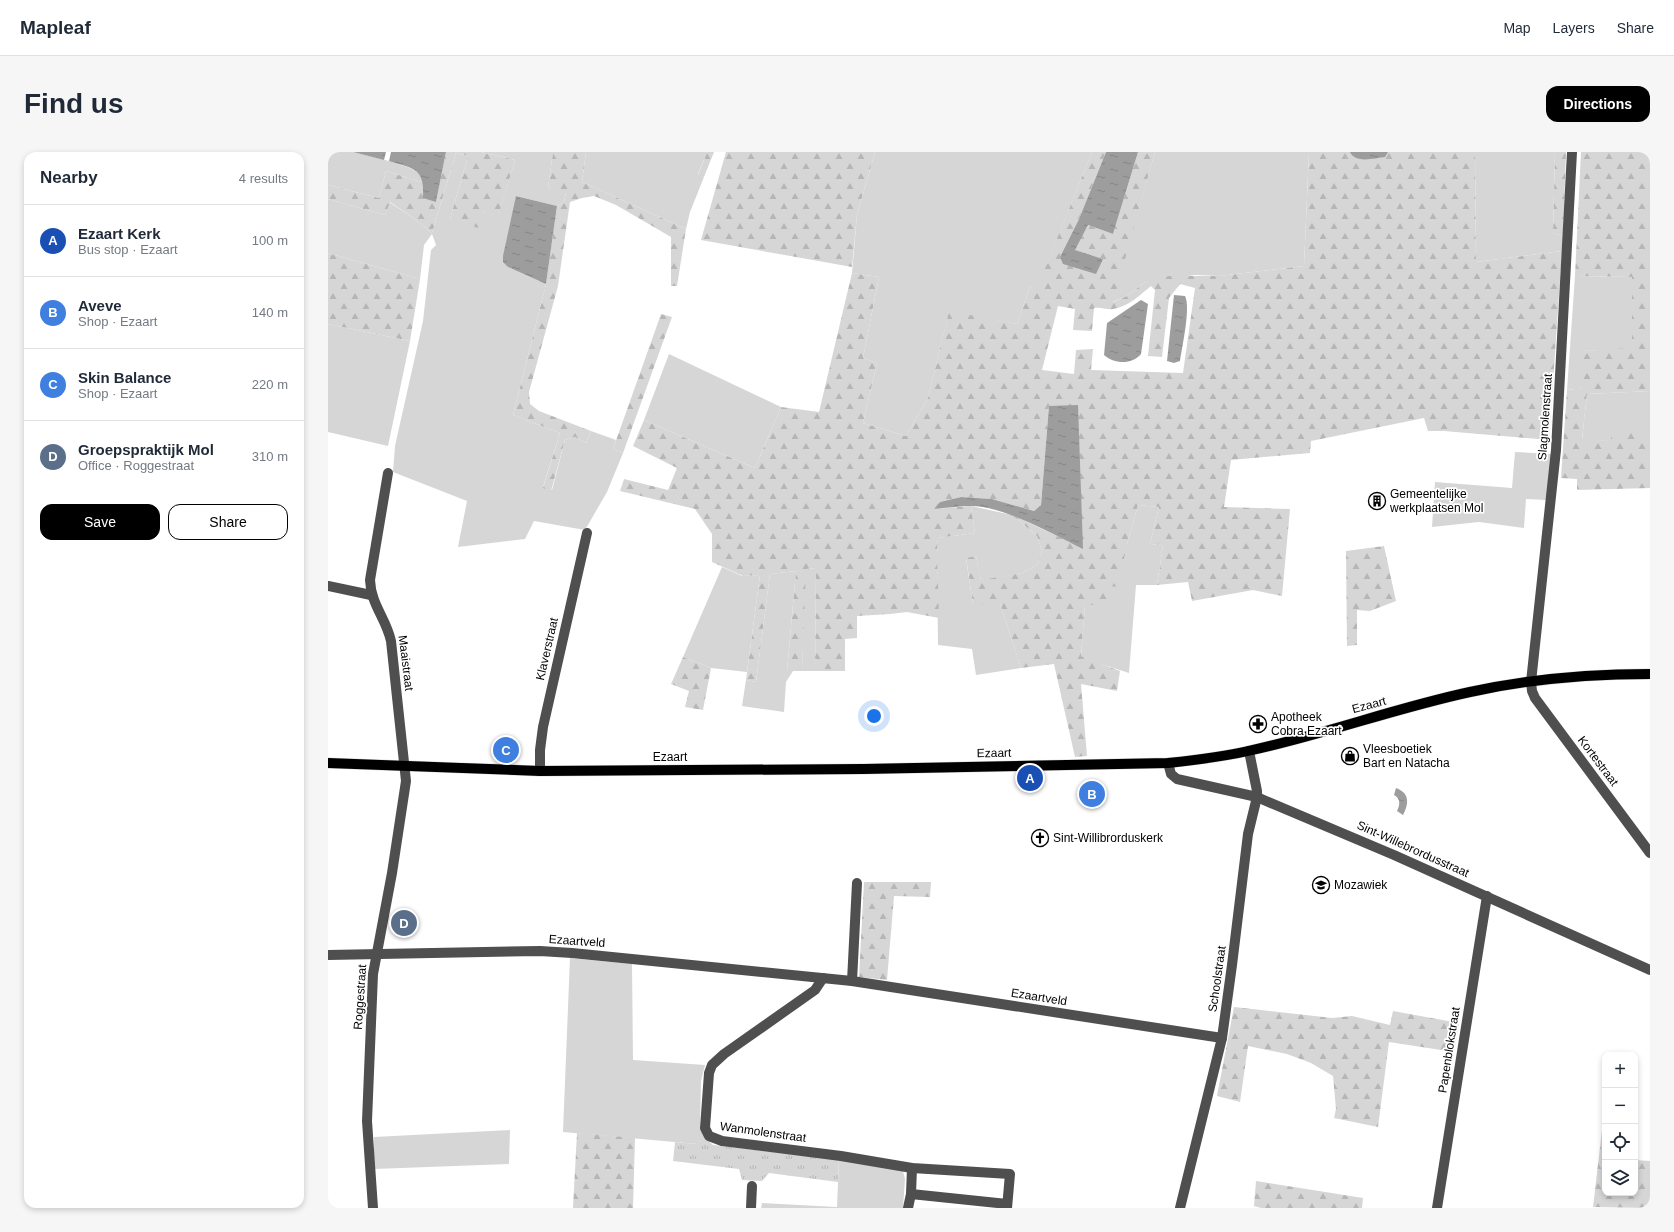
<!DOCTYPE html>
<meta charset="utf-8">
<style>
body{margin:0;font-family:Helvetica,sans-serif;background:#f6f6f7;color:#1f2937}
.controls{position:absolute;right:12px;bottom:12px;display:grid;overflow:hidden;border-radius:8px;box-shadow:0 2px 6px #0003}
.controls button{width:36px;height:36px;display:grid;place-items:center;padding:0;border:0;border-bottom:1px solid #e0e1e3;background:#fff;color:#1f2937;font:20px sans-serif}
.you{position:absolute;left:546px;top:564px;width:14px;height:14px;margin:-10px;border:3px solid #fff;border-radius:50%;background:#1a73e8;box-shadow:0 0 0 6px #1a73e833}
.badge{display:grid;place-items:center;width:26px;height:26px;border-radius:50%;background:#000;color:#fff;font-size:13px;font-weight:700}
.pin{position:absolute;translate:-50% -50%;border:2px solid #fff;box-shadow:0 1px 4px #0006}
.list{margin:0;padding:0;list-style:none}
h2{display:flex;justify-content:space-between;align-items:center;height:52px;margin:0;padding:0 16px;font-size:17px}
h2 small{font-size:13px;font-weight:400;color:#747a83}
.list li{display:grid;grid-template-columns:26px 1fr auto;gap:12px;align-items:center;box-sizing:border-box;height:72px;padding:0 16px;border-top:1px solid #e0e1e3}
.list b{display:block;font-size:15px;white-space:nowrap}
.list p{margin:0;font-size:13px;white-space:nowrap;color:#747a83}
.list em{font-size:13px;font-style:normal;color:#747a83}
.actions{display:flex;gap:8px;padding:12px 16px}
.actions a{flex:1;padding:9px 0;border:1px solid #000;border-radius:12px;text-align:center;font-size:14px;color:#000}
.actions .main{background:#000;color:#fff}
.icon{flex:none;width:22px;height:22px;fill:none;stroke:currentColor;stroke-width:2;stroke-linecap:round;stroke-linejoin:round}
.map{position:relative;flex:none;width:1322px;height:1056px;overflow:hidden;border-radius:12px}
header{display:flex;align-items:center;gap:24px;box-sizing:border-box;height:56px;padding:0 20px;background:#fff;border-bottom:1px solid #e0e1e3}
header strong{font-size:19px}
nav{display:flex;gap:22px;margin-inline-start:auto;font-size:14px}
.intro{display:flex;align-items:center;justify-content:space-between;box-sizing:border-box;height:96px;padding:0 24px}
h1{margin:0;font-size:28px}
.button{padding:10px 18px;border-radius:12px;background:#000;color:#fff;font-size:14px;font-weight:700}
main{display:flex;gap:24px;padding:0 24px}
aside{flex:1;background:#fff;border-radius:12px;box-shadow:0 2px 6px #0003}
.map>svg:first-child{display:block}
.grass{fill:#d6d6d6}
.forest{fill:url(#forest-firs);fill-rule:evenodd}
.park{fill:url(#park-tufts)}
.water{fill:url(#water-ripples)}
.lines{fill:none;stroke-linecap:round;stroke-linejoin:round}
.major-casing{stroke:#dbdbdb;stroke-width:11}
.minor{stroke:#4f4f4f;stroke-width:10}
.major{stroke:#000;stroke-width:10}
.labels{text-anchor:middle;stroke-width:3.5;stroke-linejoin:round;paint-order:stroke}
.street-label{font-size:12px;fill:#000;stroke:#fff}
.poi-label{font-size:12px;fill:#000;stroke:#fff;text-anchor:start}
</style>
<header>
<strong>Mapleaf</strong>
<nav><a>Map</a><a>Layers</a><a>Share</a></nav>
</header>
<div class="intro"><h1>Find us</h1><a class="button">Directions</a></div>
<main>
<aside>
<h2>Nearby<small>4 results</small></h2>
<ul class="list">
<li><span class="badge" style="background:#1a4fb4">A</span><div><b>Ezaart Kerk</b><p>Bus stop · Ezaart</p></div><em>100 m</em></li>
<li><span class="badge" style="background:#3f7fe0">B</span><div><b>Aveve</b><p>Shop · Ezaart</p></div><em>140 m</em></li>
<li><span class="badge" style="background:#3f7fe0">C</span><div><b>Skin Balance</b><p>Shop · Ezaart</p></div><em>220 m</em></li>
<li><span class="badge" style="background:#5c6f8a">D</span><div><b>Groepspraktijk Mol</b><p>Office · Roggestraat</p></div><em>310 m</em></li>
</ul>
<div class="actions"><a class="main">Save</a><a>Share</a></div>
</aside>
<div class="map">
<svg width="1322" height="1056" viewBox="0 0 1322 1056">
<defs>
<pattern id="forest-firs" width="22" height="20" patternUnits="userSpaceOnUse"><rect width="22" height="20" fill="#d6d6d6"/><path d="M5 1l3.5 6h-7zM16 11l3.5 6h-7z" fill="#b6b6b6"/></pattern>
<pattern id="park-tufts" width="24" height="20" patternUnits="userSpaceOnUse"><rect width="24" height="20" fill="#d6d6d6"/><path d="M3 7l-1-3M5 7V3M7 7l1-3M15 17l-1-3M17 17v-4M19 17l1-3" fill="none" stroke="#b6b6b6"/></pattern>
<pattern id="water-ripples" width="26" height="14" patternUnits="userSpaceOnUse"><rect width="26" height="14" fill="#9d9d9d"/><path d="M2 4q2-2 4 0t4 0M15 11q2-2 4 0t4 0" fill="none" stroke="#858585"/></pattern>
</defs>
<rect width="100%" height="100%" fill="#fff"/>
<!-- grass -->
<g class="grass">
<polygon points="0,0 25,0 61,9 82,16 92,22 96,31 58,19 51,46 0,33"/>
<polygon points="153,0 225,0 220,36 238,40 236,50 229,54 188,44 180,115 218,132 185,263 232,281 215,335 224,338 237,288 247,285 258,291 263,279 288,288 285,297 295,301 279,340 257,378 206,369 197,387 130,395 139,349 65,320 67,294 95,169 103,98 108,93 104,82 96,93 92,127 0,101 0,47 57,63 61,50 84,65 104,81 128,1 140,4 122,67 154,60 170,64 187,8"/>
<polygon points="258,0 379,0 370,22 376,25 362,60 358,77 254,30"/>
<polygon points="547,0 764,0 709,137 702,134 689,172 621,160 600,246 578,284 535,271 549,211 535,206 551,125 524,121 529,63"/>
<polygon points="827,0 981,0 976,114 891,124 867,123 817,130 799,144 784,150"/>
<polygon points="1147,0 1227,0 1225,81 1235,84 1234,99 1148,110"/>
<polygon points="1247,124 1304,125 1304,197 1255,199 1255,236 1239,238"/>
<polygon points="0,172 82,189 60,294 0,280"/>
<polygon points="341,202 453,255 427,316 316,268"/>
<polygon points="1322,239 1322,277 1283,277 1283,289 1254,288 1259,242"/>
<polygon points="1187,300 1223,302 1219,348 1198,347 1196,376 1151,370 1104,375 1107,330 1184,336"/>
<polygon points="810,353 831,355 822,392 835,393 829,433 808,433 801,521 767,510 753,504 757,453 782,434 799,392"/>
<polygon points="643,354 684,363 709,384 714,399 709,413 694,421 653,429 648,404 638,407 645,452 672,452 693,516 648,523 644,497 610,493 609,402 610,386 647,381"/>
<polygon points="394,415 414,424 432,423 419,520 383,516 355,505"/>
<polygon points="488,416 487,519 474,519 477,417"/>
<polygon points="468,419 459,519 465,519 458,530 456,560 414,554 418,528 428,530 442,422"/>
<polygon points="242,806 304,812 305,908 377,913 373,929 372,977 378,986 369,992 235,980"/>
<polygon points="182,978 181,1012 46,1017 46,985"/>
<polygon points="511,1008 575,1019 577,1027 575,1056 433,1056 434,1051 509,1055"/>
</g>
<!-- forest -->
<g class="forest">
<polygon points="118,0 153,0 187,8 170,65 154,60 150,76 122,67 140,4 128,1 104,81 84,65 62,50 57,63 0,47 0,33 51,46 58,19 96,31 108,50"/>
<polygon points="225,0 258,0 254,30 358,77 349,134 343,134 343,85 288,53 266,44 254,46 242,50 230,134 201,240 202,252 211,259 263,279 258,291 247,285 237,288 223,339 215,336 232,281 185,263 218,132 229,54 236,50 238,41 220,36"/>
<polygon points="379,0 386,0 376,25 370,23"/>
<polygon points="398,0 547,0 529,63 524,115 373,88"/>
<path d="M764 0H778L751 67 732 105 775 107 746 98 760 73 785 82 810 0H827L785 150 799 144 817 130 841 124H891L976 114 981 0H1147L1148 110 1234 99 1221 288 1116 279H1100L1096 266 983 289 982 301 903 308 896 355 962 357 954 444 925 438 864 449 860 430 829 433 835 393 822 392 831 355 810 353 799 392 790 435 782 434 778 453H757L753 504 792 519 789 539 753 532 759 604 747 605 726 512 693 516 672 452H645L638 406 648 404 653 428 694 421 709 413 714 399 709 384 684 363 755 396 721 254 713 353 706 359 664 347 633 345 612 350 606 357 643 354 647 381 610 386 609 402 611 466 579 460 562 462 529 464V486L517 487V519H487L488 416 478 417 474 519H459L468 419 442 422 428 530 418 528 432 423 415 424 384 410V382L367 357 292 339 296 327 340 338 349 316 305 294 316 268 427 316 453 255 491 260 524 121 551 125 535 206 549 211 535 271 578 284 600 246 621 159 689 172 702 134 709 136ZM852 132 867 136 855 221 763 218 765 197 748 198 746 222 714 218 730 154 747 157 745 178 764 179 766 156C773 155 779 158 785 157 800 155 812 143 823 134L827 138 820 204 834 205 841 146Z"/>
<polygon points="1227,0 1238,0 1235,84 1225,81"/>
<polygon points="1253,0 1322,0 1322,239 1259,242 1254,287 1283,289 1283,277 1322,277 1322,336 1249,338 1249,327 1233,326 1239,238 1255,236 1255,199 1304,196 1304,125 1247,124"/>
<polygon points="0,101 92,127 82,189 0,172"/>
<polygon points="333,162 344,165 295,301 285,297"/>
<polygon points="1056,394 1068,449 1042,459 1029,458 1029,493 1019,494 1018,399"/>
<polygon points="355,505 383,516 375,558 357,555 361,539 343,532"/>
<polygon points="536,730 603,730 602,745 566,744 559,828 531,825"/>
<polygon points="906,855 1004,866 1024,864 1062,873 1065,859 1131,871 1126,900 1061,890 1050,975 1006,966 1008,957 1005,924 983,911 959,902 920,894 912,950 889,944"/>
<polygon points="1276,961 1277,1041 1307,1041 1307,1008 1322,1009 1322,1056 1265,1055"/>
<polygon points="249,981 307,986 305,1056 245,1056"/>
<polygon points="928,1029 1035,1046 1034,1056 933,1056 926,1054"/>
</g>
<!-- park -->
<polygon class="park" points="378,986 385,993 511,1008 510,1030 441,1021 434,1029 414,1028 411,1017 345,1009 347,990 368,992"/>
<!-- water -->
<g class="water">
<polygon points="25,0 58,0 56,8"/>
<path d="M63 0H118L108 50 95 46C97 16 86 17 61 9Z"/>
<polygon points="778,0 810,0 785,82 760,73 747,98 775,107 768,122 735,112 732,105 751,67"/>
<path d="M1022 0H1060L1057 5C1047 6 1027 12 1022 0Z"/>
<polygon points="188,44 229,54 218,132 180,115 175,110 175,104"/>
<path d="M846 143 857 144C863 155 854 195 852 209L846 211 839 209Z"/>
<path d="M813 148 820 152 813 202C804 213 786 212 776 203L779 171Z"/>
<path d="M750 253 755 397C725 382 675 354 643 354 631 354 618 356 606 357L612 350 633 345 664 347 706 359 713 353 721 254Z"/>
<path d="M1068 636C1082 641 1081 652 1075 663L1069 659C1072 653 1073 647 1066 643Z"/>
</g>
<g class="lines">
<!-- major casing -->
<g class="major-casing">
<path id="major" d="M0 611 212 619 535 617 840 611C867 608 894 605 920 599 995 583 1067 556 1142 540 1201 527 1262 522 1322 522"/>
</g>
<!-- minor -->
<g class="minor">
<polyline points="1244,0 1228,298 1203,530 1204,539 1207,546 1322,701"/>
<polyline points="0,434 43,443"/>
<polyline points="840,611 843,622 849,627 929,645 938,649 1066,703 1322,818"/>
<polyline points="212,619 212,598 215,575 259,381"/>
<polyline points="0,803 212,799 244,801 524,829 894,886"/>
<polyline points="495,826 487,838 396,902 384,913 381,921 377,976 381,984 394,989 513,1004 584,1016 682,1022 679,1056"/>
<polyline points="524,829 529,731"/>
<polyline points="583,1042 679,1052"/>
<path d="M45 1056 39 969 45 822 64 721 78 629 63 489C58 466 43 453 42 428L60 321"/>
<polyline points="423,1056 424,1034"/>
<polyline points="580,1056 583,1042 584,1016"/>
<polyline points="852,1056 894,886 904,813 920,682 929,645 929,639 921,599"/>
<polyline points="1109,1056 1159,744"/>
</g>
<!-- major -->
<use href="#major" class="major"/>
</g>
<!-- icons -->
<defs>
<g id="building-ring" transform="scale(0.9)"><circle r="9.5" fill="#fff" stroke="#000" stroke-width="1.5"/><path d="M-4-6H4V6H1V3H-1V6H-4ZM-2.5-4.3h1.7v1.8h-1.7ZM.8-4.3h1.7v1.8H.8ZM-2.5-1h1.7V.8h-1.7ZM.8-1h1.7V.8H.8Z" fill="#000"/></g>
<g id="pharmacy-ring" transform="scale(0.9)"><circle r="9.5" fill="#fff" stroke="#000" stroke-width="1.5"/><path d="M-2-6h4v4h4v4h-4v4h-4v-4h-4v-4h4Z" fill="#000"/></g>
<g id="shop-ring" transform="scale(0.9)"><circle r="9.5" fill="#fff" stroke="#000" stroke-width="1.5"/><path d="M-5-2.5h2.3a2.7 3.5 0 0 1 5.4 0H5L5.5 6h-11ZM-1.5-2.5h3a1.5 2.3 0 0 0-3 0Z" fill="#000"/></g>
<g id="church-ring" transform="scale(0.9)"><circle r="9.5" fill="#fff" stroke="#000" stroke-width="1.5"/><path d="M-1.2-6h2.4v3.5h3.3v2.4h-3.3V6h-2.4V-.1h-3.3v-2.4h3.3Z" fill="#000"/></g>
<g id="school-ring" transform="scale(0.9)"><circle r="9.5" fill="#fff" stroke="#000" stroke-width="1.5"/><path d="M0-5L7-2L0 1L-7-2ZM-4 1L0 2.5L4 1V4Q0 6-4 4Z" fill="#000"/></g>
</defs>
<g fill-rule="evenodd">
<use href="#building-ring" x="1049" y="349"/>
<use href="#pharmacy-ring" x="930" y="572"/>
<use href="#shop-ring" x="1022" y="604"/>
<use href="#church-ring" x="712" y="686"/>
<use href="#school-ring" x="993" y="733"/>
</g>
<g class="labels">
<!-- street labels -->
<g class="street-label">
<text transform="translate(1217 265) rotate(-86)" y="4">Slagmolenstraat</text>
<text transform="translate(219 497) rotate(-77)" y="4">Klaverstraat</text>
<text transform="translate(78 511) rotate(83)" y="4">Maaistraat</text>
<text transform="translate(1041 553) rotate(-15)" y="4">Ezaart</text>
<text transform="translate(666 601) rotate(-1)" y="4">Ezaart</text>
<text x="342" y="609">Ezaart</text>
<text transform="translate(1270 609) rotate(53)" y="4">Kortestraat</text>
<text transform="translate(1085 697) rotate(24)" y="4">Sint-Willebrordusstraat</text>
<text transform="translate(249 789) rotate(4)" y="4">Ezaartveld</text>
<text transform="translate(889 827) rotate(-82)" y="4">Schoolstraat</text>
<text transform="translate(32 845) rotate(-86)" y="4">Roggestraat</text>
<text transform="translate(711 845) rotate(9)" y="4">Ezaartveld</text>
<text transform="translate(1121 898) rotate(-81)" y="4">Papenblokstraat</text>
<text transform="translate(435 980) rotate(8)" y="4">Wanmolenstraat</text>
</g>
<!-- poi labels -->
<g class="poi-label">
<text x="1062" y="346">Gemeentelijke<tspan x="1062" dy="14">werkplaatsen Mol</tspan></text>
<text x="943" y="569">Apotheek<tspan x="943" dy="14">Cobra Ezaart</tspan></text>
<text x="1035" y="601">Vleesboetiek<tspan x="1035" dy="14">Bart en Natacha</tspan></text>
<text x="725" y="690">Sint-Willibrorduskerk</text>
<text x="1006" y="737">Mozawiek</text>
</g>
</g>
</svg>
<div class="controls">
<button>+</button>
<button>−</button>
<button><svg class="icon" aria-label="locate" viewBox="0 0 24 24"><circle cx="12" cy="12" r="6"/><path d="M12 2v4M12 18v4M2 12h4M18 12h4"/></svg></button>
<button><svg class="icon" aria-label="layers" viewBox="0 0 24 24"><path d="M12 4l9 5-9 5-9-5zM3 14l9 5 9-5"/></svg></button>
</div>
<div class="you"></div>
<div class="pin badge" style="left:702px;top:626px;background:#1a4fb4">A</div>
<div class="pin badge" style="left:764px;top:642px;background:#3f7fe0">B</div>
<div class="pin badge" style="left:178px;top:598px;background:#3f7fe0">C</div>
<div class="pin badge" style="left:76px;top:771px;background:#5c6f8a">D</div>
</div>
</main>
